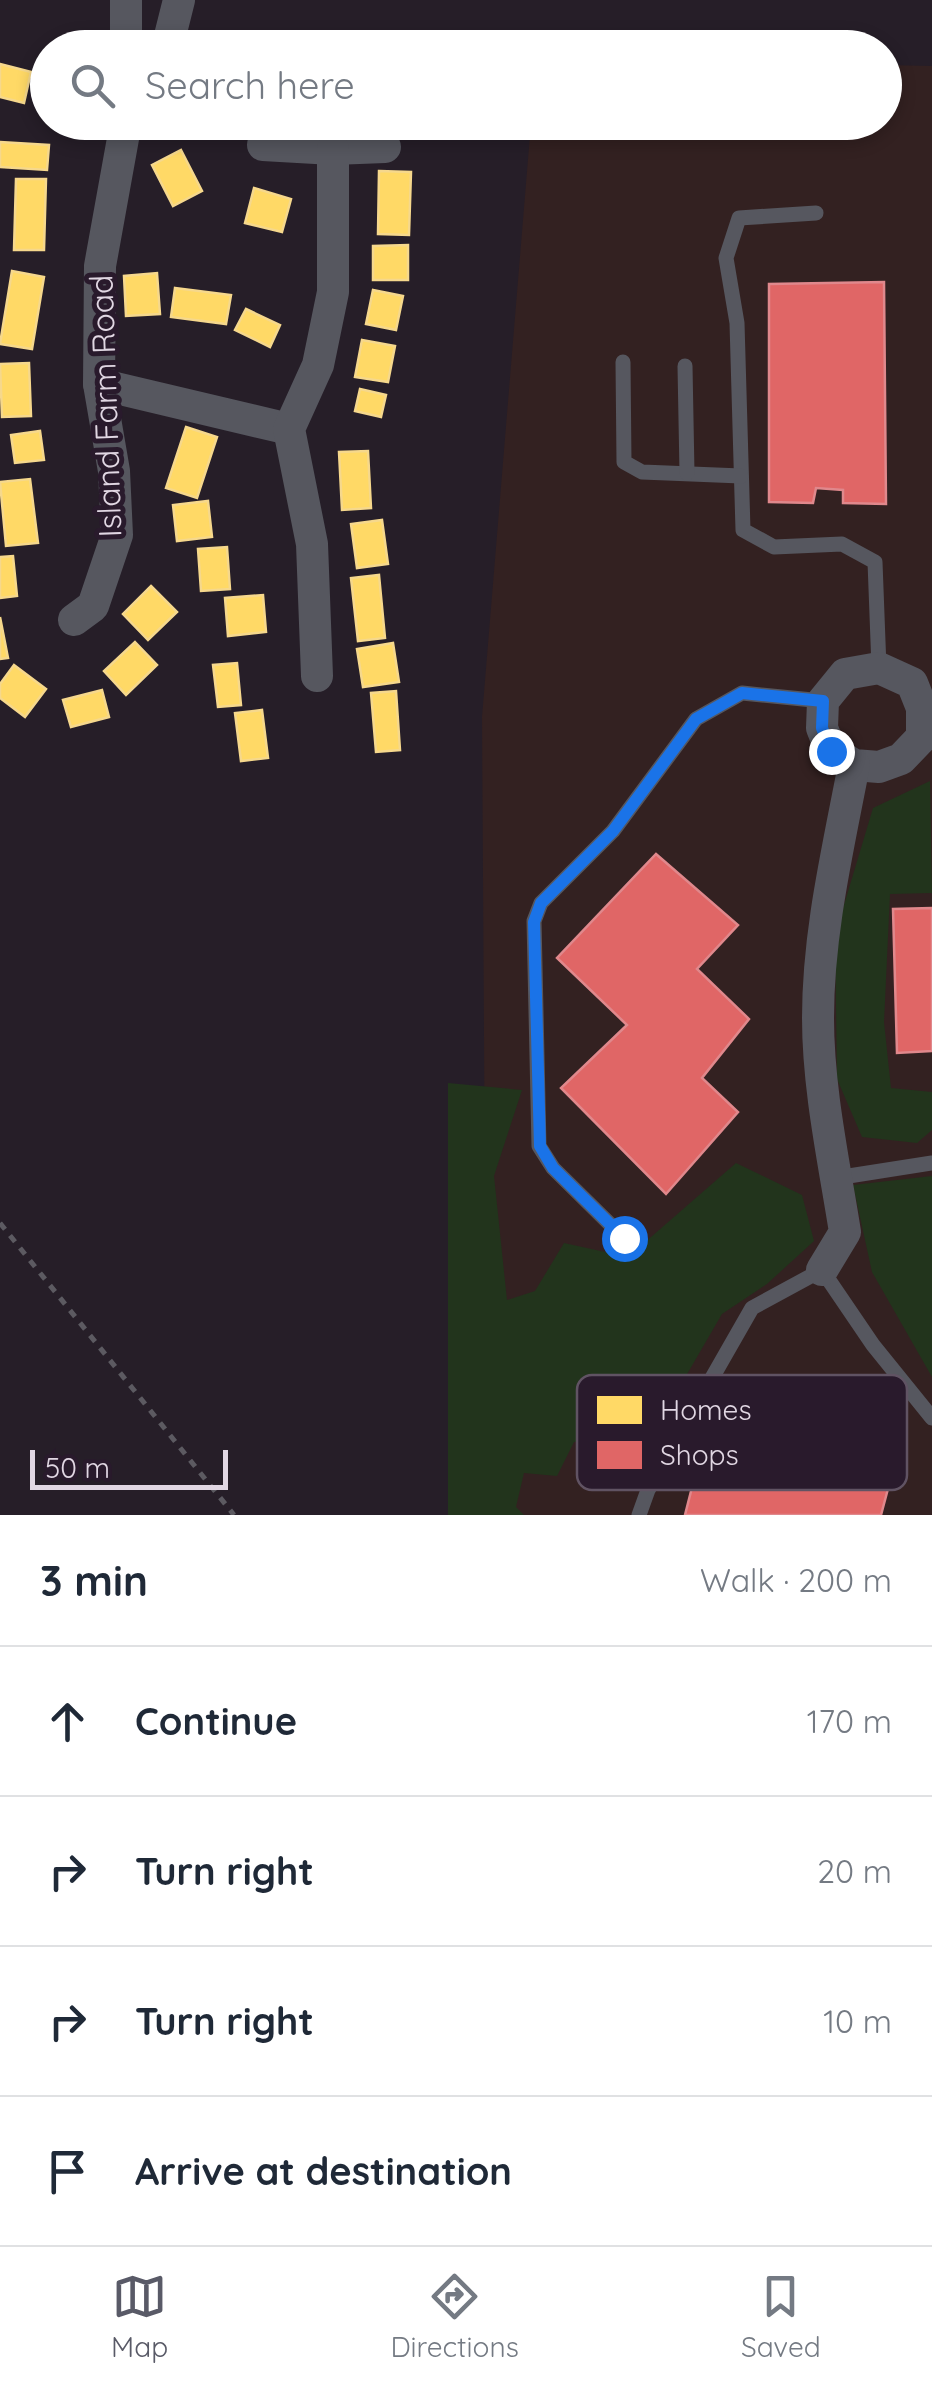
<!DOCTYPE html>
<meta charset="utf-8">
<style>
body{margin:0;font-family:Quicksand,sans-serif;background:#f2f2f3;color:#1f2937}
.scale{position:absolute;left:30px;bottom:25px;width:198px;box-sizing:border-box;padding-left:10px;border:5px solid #e1d7e3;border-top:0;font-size:28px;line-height:35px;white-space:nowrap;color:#e1d7e3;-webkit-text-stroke:8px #291a2c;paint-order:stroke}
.stop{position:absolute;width:30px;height:30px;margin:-22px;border:8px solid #1a73e8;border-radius:50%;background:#fff}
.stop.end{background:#1a73e8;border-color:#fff;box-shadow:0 2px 10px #0008}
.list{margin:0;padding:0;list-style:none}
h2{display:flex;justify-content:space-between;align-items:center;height:130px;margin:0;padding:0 40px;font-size:42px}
h2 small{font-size:32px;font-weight:400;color:#747a83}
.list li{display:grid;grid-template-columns:65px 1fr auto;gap:30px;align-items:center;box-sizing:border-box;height:150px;padding:0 40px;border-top:2px solid #e0e1e3}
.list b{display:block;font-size:38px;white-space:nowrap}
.list em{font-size:32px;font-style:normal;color:#747a83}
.icon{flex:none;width:55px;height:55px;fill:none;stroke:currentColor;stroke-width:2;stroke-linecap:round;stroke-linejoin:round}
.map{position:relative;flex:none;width:932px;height:1515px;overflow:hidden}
.search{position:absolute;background:#fff;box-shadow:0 5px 15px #0003;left:30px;right:30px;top:30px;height:110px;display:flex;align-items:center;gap:25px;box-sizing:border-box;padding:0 35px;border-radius:55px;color:#747a83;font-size:38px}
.sheet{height:730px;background:#fff}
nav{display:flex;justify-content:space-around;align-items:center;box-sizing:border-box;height:140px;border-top:2px solid #e0e1e3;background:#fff;font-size:28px;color:#747a83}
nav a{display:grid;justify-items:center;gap:5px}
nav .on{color:#595a67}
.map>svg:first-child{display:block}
.commercial{fill:#332121}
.green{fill:#22341c}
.homes{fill:#ffd966;stroke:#f6d88c;stroke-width:2.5}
.shops{fill:#e06666;stroke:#e0888c;stroke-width:2.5}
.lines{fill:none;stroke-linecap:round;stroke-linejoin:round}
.path{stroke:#5c5a61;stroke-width:5;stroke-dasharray:8 8;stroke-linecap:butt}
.lane{stroke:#56575f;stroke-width:15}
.street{stroke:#56575f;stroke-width:32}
.route{stroke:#1a73e8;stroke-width:12}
.labels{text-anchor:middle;stroke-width:10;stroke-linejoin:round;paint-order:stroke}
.street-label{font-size:32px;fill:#e1d7e3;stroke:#291a2c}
.key{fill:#291a2c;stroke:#605363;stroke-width:2.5}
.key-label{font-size:28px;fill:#e1d7e3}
</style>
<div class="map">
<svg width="932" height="1515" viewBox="0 0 932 1515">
<rect width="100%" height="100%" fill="#261e28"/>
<!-- commercial -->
<polygon class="commercial" points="885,65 932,66 932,1515 487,1515 482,717 531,123 884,122"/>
<!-- green -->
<g class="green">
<polygon points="930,781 932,893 890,894 884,1022 891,1088 932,1092 932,1130 917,1143 862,1137 837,1079 835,935 873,808"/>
<polygon points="448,1083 522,1090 494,1176 507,1300 535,1291 564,1243 628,1257 736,1163 802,1195 814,1241 767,1284 722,1314 650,1438 574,1442 557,1476 524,1473 516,1507 524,1515 448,1515"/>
<polygon points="932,1176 932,1377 872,1272 853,1185"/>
</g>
<!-- homes -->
<g class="homes">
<polygon points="0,64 31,72 24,103 0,97"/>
<polygon points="0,142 49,145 47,170 0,167"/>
<polygon points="181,150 202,191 173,206 152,165"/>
<polygon points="379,171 411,172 409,235 378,234"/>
<polygon points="16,179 46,179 44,250 14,250"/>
<polygon points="254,188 291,199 282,232 245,223"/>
<polygon points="408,245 408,280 373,280 373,246"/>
<polygon points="12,271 44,277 32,349 0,344"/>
<polygon points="157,273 160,314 126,316 124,276"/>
<polygon points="175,288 231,295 226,324 171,317"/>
<polygon points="373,290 403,296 396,330 366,324"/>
<polygon points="246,309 280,325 270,347 235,330"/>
<polygon points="362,340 395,346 388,382 355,377"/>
<polygon points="29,363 31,416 2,417 0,364"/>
<polygon points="360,389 386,395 381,417 355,411"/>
<polygon points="186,427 217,437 197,498 166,488"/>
<polygon points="40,431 44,460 15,463 11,435"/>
<polygon points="368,451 371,508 342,510 339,452"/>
<polygon points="30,479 38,543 6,546 0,482"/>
<polygon points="208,501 212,537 177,541 173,505"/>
<polygon points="382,520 388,564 357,568 351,524"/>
<polygon points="227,547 230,589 201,591 198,549"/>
<polygon points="13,556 17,596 0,598 0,557"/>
<polygon points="379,575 385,638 358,641 351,578"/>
<polygon points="151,586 177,612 148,640 123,614"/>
<polygon points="263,595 266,632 228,636 225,598"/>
<polygon points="0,617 8,658 0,659"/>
<polygon points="135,642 157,665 126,695 104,671"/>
<polygon points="393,643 399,682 363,687 357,649"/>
<polygon points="237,663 241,705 218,707 213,665"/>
<polygon points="14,665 46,689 25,717 0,698 0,684"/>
<polygon points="102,690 109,717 71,727 63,700"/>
<polygon points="396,691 400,750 376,752 371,693"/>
<polygon points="262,710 268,758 241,761 235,713"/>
</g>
<!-- shops -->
<g class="shops">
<polygon points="884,282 886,504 843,503 843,490 816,488 813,503 769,502 769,284"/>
<polygon points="656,854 738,925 697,969 749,1019 702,1078 738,1112 666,1194 561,1088 627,1025 557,958"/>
<polygon points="932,908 932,1051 897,1053 893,909"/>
<polygon points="706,1432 844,1464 841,1472 889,1485 881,1515 685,1515"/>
</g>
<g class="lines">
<!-- path -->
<polyline class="path" points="0,1223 234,1515"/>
<!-- lane -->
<g class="lane">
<polyline points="816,213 739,218 726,258 737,323 743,530 774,547 842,544 875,562 879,668"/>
<polyline points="623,362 624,462 642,472 741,476"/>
<polyline points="685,366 687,473"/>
<polyline points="836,1178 932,1163"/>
<polyline points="624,1238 553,1168 539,1146 534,921 541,903 613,831 696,719 742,693 823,701"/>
<polyline points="707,1390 899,1439"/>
<polyline points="639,1515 648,1490 752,1308 822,1270 873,1345 932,1418"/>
</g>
<!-- street -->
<g class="street">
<polyline points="126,0 126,48"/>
<polyline points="167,48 179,0"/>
<polyline points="263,145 333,149 385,147"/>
<polyline points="99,384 289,429"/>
<polyline points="74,620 93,606 117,535 114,471 99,384 100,266 126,122"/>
<polygon points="879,668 912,683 922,708 922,737 901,759 879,767 854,765 831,751 822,728 823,701 845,674"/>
<polyline points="317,676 312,544 289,429 318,365 333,292 333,149"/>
<path d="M822 1270 845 1232C834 1162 818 1089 818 1018 818 932 838 849 854 765"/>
</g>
</g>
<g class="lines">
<!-- route -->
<polyline class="route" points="624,1238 553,1168 540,1146 534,922 541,903 613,831 696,719 742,693 823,701 822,728 831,751"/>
</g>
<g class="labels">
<!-- street labels -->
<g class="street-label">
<text transform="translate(106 406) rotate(-92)" y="11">Island Farm Road</text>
</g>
</g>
<!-- legend -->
<rect x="577" y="1375" width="330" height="115" rx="15" class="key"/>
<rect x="597" y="1396" width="45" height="28" fill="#ffd966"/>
<rect x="597" y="1441" width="45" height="28" fill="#e06666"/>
<g class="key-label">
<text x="660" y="1420">Homes</text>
<text x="660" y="1465">Shops</text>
</g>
</svg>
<div class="scale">50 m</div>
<div class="stop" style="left:624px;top:1238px"></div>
<div class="stop end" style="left:831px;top:751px"></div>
<div class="search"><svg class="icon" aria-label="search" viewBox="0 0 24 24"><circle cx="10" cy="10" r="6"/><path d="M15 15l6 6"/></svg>Search here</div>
</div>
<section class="sheet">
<h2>3 min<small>Walk · 200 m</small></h2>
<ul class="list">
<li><svg class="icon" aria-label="ahead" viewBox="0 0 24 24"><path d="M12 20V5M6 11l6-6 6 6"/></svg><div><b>Continue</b></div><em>170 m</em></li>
<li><svg class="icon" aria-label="right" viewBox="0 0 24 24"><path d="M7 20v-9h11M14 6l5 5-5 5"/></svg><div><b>Turn right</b></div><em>20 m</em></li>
<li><svg class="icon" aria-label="right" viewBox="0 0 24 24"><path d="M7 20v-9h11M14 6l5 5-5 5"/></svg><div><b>Turn right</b></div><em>10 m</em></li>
<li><svg class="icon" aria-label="arrive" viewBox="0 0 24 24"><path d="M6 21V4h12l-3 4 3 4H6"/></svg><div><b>Arrive at destination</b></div></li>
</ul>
</section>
<nav>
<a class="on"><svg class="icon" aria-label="map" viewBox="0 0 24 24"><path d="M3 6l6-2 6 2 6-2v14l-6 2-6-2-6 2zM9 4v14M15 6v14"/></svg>Map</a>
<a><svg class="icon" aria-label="directions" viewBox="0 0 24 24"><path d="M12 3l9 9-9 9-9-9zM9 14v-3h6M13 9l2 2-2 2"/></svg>Directions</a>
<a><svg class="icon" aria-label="saved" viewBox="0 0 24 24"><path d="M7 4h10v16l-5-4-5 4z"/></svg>Saved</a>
</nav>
